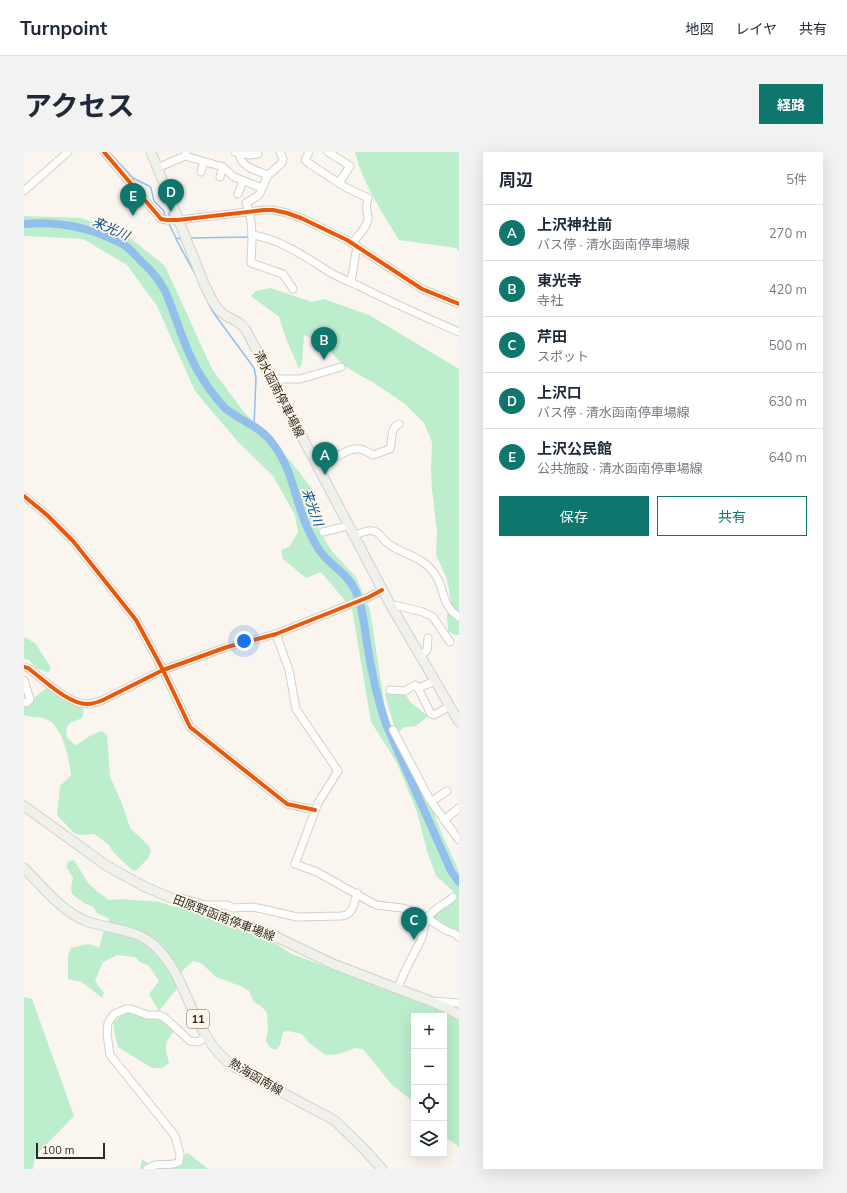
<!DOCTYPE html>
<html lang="ja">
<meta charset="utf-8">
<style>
body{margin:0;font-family:Mulish,"Noto Sans JP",sans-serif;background:#f2f2f3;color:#1f2937}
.controls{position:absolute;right:12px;bottom:12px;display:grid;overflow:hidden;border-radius:0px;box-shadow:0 4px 16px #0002}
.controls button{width:36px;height:36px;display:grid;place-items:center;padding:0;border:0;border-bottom:1px solid #e0e1e3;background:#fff;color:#1f2937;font:20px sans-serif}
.scale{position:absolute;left:12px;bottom:10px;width:69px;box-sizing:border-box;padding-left:4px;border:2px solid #2d2a25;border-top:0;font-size:11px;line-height:14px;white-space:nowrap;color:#2d2a25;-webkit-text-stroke:3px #fff6ea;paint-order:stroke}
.you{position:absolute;left:220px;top:489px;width:14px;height:14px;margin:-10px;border:3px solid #fff;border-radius:50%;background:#1a73e8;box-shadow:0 0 0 6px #1a73e833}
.badge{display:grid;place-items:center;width:26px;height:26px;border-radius:50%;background:#0f766e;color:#fff;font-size:13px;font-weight:700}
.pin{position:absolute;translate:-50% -33px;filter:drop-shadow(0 1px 2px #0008)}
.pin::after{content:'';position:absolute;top:21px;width:14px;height:12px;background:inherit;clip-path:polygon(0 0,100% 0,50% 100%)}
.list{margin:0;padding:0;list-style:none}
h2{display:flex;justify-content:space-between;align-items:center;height:52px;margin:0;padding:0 16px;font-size:17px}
h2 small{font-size:13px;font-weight:400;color:#747a83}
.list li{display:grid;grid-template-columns:26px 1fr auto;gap:12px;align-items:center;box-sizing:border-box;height:56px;padding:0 16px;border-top:1px solid #e0e1e3}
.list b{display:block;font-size:15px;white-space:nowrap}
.list p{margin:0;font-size:13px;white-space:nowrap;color:#747a83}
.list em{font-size:13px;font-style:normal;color:#747a83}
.actions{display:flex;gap:8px;padding:12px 16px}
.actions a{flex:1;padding:9px 0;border:1px solid #0f766e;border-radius:0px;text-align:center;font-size:14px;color:#0f766e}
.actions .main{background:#0f766e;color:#fff}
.icon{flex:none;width:22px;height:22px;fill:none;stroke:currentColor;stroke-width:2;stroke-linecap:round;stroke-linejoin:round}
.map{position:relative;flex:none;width:435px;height:1017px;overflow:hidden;border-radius:0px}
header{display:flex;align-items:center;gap:24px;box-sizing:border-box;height:56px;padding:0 20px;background:#fff;border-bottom:1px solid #e0e1e3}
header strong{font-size:19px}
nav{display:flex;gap:22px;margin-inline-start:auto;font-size:14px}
.intro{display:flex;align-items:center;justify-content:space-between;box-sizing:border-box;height:96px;padding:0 24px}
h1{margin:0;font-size:28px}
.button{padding:10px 18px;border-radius:0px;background:#0f766e;color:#fff;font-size:14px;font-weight:700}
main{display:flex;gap:24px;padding:0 24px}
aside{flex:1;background:#fff;border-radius:0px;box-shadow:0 4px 16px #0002}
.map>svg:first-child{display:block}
.green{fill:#bcedcd}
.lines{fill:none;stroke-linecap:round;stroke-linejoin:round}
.stream{stroke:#92bfec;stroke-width:1.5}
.river{stroke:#92bfec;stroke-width:8}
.minor-casing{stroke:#d3d0cb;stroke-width:9}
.major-casing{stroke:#d3d0ce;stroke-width:11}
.minor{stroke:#fefefd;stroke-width:7}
.major{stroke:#eff1ea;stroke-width:9}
.cycleway-casing{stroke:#fff6ea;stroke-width:6}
.cycleway{stroke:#e8590c;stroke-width:4}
.labels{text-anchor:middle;stroke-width:3.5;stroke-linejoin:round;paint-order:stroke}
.shield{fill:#fff6ea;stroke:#6c6760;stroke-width:1}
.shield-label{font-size:11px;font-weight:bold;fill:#2d2a25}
.street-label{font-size:12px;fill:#2d2a25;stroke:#fff6ea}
.water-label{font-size:13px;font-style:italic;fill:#004f8a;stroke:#fff6ea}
</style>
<header>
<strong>Turnpoint</strong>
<nav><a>地図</a><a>レイヤ</a><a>共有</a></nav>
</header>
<div class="intro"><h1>アクセス</h1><a class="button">経路</a></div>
<main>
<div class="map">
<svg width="435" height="1017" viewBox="0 0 435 1017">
<rect width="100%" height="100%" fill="#faf5ef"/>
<!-- green -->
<g class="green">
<path d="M331 0H435V99L432 96 375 88C358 60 339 32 331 0Z"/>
<polygon points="0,64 57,66 100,81 141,114 188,217 219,259 268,311 289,338 295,378 307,398 332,425 346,458 362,563 406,652 421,689 435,719 435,781 423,777 407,766 430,740 412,724 403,699 393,660 373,611 347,570 328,457 297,420 282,426 259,407 257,398 265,395 274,380 271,363 249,324 214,290 171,239 133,154 103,113 59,87 0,84"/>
<polygon points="247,136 288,150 300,147 345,163 435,217 435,483 431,483 424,479 423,464 427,451 423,427 412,403 413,380 408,337 407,320 408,291 406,285 400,271 381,252 350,231 320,214 308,201 308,196 280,183 278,211 275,217 261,184 255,165 227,144 232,139"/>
<polygon points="0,485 11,491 26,514 26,519 22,520 12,516 5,508 0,507"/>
<path d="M21 537H25L58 555 60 559 58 566 46 571 42 577 43 585 51 593 54 592 64 585 77 579 83 583 86 625 97 649 106 676 125 694 127 699 125 705 112 719 108 718 90 701 84 692 70 682 57 683 50 681 33 663 36 634 47 623C45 606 39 574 22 567 15 564 6 566 0 563V544L2 545 10 546Z"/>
<polygon points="363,540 378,541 382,543 386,550 404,564 392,574 381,575 372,581 361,543"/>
<path d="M50 708 64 731 75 741 85 748 98 747 135 750 166 759 201 773 218 776 252 792 268 802 417 857 435 867V996C431 990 424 989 420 983V864H390V950L368 933 339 897 331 896 315 902 302 903 285 891 278 882 264 879 259 880 256 893 252 898 245 895 242 889 244 878 243 861 238 855 230 850 225 839 219 835 192 825 177 811 169 809 157 820 152 838 135 859 125 842 135 829 125 814 114 809 113 806 111 805 93 803 79 810 71 829 80 841 78 846 58 830 44 827V803L47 796 64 792 75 795 80 779 84 777 86 771 84 766 73 761 69 755 60 751 48 742 47 736 49 726 42 714 45 709Z"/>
<polygon points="0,845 8,847 50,964 11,1004 9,1017 0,1017"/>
<path d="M105 859 142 868 151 878C139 893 141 894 145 911L138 916H128L94 895 90 879V869Z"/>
<polygon points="164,1001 184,1017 116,1017 118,1007 126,1013 149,1010"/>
</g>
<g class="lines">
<!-- stream -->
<g class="stream">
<polyline points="85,0 109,26 125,34 127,36 130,49 140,59 141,65"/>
<polyline points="144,66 146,58"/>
<polyline points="144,70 152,86 158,87"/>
<polyline points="165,86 226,85"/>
<polyline points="152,87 171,122"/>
<polyline points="180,142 189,160 230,216 232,226 230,274"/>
</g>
<!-- river -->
<path class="river" d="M0 72C35 69 69 76 100 93 108 98 113 106 120 112 129 120 136 129 142 141 156 175 162 204 184 235 189 242 195 250 201 256 216 269 237 274 249 292 268 316 271 347 283 375 287 384 293 397 300 404 311 416 323 422 331 438 339 454 340 474 343 491 347 518 353 546 362 572L427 719 435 730"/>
<!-- minor casing -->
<g class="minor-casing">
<g id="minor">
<polyline points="80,0 137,67 143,68 154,68 240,58 249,58 263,61 277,66 323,88 398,137 435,152"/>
<polyline points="211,0 226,3 234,2"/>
<path d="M215 0C216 16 232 18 244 23L258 11 259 7 256 0"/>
<path d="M285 0 281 8 286 12 321 35 344 46C341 57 343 55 344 66 344 75 333 85 328 91"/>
<polyline points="304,0 326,14 315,31"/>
<polyline points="161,4 199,15 210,25 238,36"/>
<polyline points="133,16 161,4 162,0"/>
<polyline points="177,20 180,10"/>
<path d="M244 23 235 43 222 51C230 69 228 91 227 111L259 122 269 137"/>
<polyline points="196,25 199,15"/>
<polyline points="0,39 44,0"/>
<polyline points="214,42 219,29"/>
<path d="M228 83C257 87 283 106 307 121 316 126 326 130 335 134 368 151 401 165 435 180"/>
<polyline points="327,130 333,94"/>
<polyline points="247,227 276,227 317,215"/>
<path d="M294 316C303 311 324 295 335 297 340 297 345 301 349 303L366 297C369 288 365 277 375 272"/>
<polyline points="0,344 23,363 49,389 112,468 139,518 166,575 263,652 291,658"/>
<polyline points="299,380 324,374"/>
<path d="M329 384C335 382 343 377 350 379 357 381 360 390 366 393 381 403 399 405 410 421 422 437 416 453 435 465"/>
<polyline points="366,452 399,460 409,465 426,490"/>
<polyline points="252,482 265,518 272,557 314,619 294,651 271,712 293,720 352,753 378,756 395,761 423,779 430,781 435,785"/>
<polyline points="396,505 403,498 404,486"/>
<path d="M0 515 4 516C19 527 45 553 64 552 69 552 74 550 79 548L139 518 203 495 252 482 345 445 358 438"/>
<polyline points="0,528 6,547 3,551 0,550"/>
<polyline points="411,529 394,536 407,562 410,563 426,554"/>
<polyline points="366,538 381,539 391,533 394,536"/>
<polyline points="369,578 406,648 435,688"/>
<polyline points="408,649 423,639"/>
<polyline points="420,668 435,656"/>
<path d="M157 746 182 753H203L209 756 228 755 239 757 273 765 317 764C329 763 330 752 333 741"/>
<path d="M374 836C380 819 389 804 397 788 400 781 400 770 405 764 413 754 421 753 429 745"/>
<polyline points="408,849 435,851"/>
<path d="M123 1017C136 1008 144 1016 155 1010L156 1002 151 984 136 965 86 903 83 882 84 871 90 862 102 857H107L123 863H135L141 866 166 889 174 890 182 885"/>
</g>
</g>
<!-- major casing -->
<g class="major-casing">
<g id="major">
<path d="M127 0 181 134C186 143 190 155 198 161 208 169 215 167 223 180L366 452 435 570"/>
<polyline points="0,654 83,714 121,735 191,764 240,779 309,812 406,849 423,856 435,863"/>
<path d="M0 716C18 734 37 759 62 769 86 778 113 776 132 795 158 820 164 857 183 885 190 898 201 908 212 916L310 968 339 996 358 1017"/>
</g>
</g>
<!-- minor -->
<use href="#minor" class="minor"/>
<!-- major -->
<use href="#major" class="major"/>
<!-- cycleway casing -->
<g class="cycleway-casing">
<g id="cycleway">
<polyline points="80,0 137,67 143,68 154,68 240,58 249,58 263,61 277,66 323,88 398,137 435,152"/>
<polyline points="0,344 23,363 49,389 112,468 139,518 166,575 263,652 291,658"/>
<path d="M0 515 4 516C19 527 45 553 64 552 69 552 74 550 79 548L139 518 203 495 252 482 345 445 358 438"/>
</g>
</g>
<!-- cycleway -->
<use href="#cycleway" class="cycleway"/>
</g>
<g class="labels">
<!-- shield labels -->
<rect class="shield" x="163" y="858" width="22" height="18" rx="3"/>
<g class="shield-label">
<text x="174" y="871">11</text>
</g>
<!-- street labels -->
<g class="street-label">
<text transform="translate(255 242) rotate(63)" y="4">清水函南停車場線</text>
<text transform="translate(200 766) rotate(21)" y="4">田原野函南停車場線</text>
<text transform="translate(232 925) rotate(30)" y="4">熱海函南線</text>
</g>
<!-- water labels -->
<g class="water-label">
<text transform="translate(87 76) rotate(24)" y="5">来光川</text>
<text transform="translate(289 355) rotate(70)" y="5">来光川</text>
</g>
</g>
</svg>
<div class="controls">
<button>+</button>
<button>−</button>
<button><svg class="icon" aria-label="locate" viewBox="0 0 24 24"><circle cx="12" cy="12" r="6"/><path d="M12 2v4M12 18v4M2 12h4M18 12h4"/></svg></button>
<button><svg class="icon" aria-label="layers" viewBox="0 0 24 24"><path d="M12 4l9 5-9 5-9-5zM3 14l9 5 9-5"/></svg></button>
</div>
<div class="scale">100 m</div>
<div class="you"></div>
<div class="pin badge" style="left:301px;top:323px">A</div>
<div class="pin badge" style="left:300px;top:208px">B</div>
<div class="pin badge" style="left:390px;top:788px">C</div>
<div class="pin badge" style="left:147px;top:60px">D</div>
<div class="pin badge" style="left:109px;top:64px">E</div>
</div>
<aside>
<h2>周辺<small>5件</small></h2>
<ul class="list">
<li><span class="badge">A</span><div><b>上沢神社前</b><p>バス停 · 清水函南停車場線</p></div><em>270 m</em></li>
<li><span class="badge">B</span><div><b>東光寺</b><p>寺社</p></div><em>420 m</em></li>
<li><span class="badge">C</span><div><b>芹田</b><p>スポット</p></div><em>500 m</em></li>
<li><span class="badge">D</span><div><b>上沢口</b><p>バス停 · 清水函南停車場線</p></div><em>630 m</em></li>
<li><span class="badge">E</span><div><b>上沢公民館</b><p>公共施設 · 清水函南停車場線</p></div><em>640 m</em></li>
</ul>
<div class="actions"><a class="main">保存</a><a>共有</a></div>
</aside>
</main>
